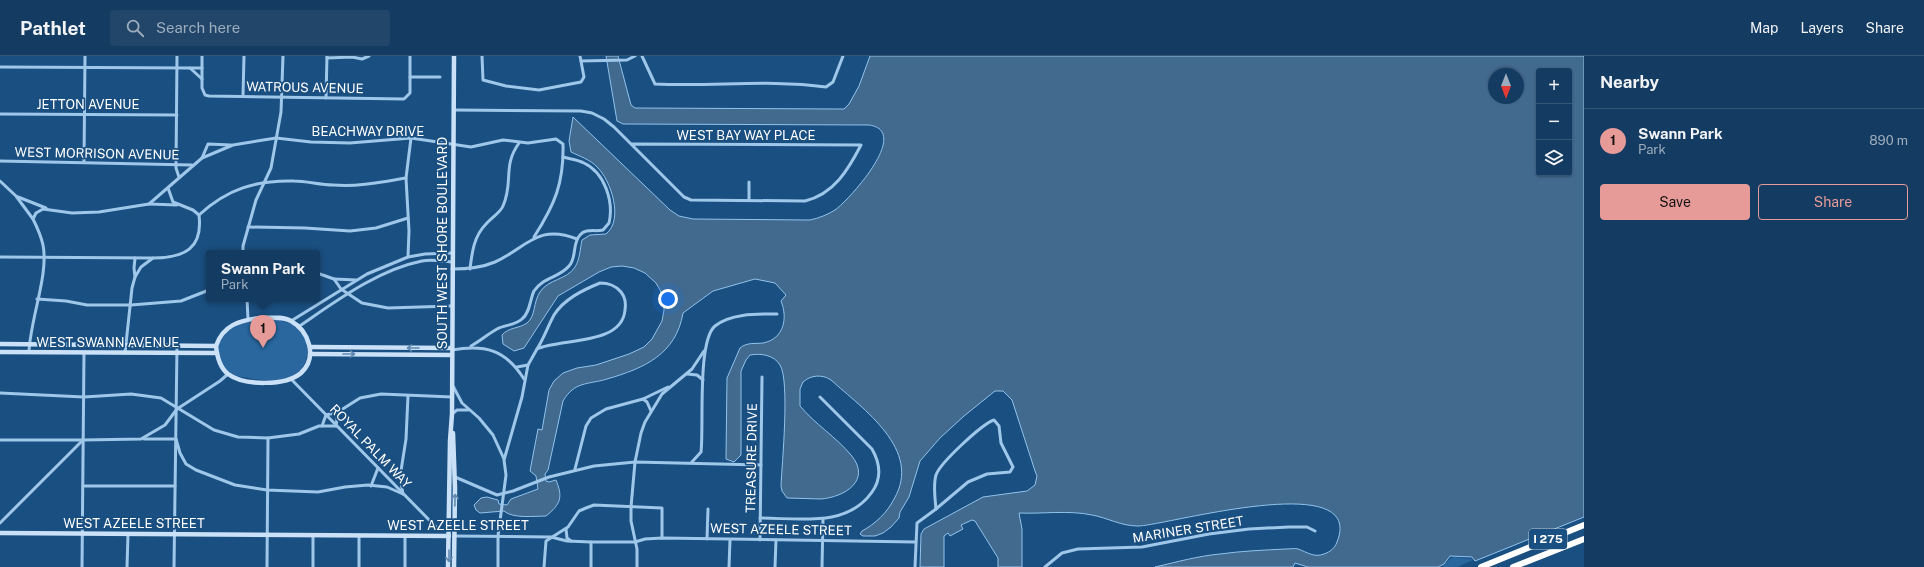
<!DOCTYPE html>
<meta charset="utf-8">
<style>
body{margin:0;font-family:"Public Sans",sans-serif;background:#21466a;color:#f1f3f6}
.controls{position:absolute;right:12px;top:12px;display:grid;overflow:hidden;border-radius:4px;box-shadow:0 1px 3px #0004}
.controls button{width:36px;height:36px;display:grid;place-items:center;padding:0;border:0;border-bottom:1px solid #335576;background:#143b61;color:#f1f3f6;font:20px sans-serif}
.compass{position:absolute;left:1488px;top:12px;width:36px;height:36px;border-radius:50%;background:#143b61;box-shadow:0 1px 3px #0004;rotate:180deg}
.you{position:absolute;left:668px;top:243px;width:14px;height:14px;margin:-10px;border:3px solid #fff;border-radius:50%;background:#1a73e8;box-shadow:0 0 0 6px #1a73e833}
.badge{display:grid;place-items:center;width:26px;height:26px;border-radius:50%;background:#e69b98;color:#111;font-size:13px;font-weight:700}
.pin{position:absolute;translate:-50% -33px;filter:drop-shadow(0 1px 2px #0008)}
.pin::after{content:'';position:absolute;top:21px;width:14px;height:12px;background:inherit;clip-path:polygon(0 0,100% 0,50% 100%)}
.popup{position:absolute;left:206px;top:194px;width:114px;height:52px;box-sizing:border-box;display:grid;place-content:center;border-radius:4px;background:#143b61;filter:drop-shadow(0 1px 3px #0005);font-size:13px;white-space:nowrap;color:#9dadbd}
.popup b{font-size:15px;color:#f1f3f6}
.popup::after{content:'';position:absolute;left:50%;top:100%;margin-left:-8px;border:8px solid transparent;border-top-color:#143b61}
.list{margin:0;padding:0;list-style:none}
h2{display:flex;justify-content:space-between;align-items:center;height:52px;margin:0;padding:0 16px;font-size:17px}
h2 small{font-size:13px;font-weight:400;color:#9dadbd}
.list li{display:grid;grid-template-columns:26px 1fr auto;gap:12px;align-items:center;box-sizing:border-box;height:64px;padding:0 16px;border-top:1px solid #335576}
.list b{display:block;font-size:15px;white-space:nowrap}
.list p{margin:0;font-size:13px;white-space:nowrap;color:#9dadbd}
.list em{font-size:13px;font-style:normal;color:#9dadbd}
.actions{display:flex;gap:8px;padding:12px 16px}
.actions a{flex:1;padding:9px 0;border:1px solid #e69b98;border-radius:4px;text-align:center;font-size:14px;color:#e69b98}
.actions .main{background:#e69b98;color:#111}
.icon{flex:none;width:22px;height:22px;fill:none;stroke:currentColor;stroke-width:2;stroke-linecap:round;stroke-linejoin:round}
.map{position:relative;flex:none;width:1584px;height:511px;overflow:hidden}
header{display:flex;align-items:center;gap:24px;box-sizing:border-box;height:56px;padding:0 20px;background:#143b61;border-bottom:1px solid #335576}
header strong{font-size:19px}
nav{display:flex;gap:22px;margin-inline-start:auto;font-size:14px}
.search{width:280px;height:36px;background:#21466a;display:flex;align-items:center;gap:10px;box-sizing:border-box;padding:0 14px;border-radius:4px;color:#9dadbd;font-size:15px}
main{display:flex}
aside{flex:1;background:#143b61}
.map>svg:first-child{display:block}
.green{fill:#29679e}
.water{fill:#42698e;stroke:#91c3ed;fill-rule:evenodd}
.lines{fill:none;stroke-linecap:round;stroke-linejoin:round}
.street{stroke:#9ec7ea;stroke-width:3}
.secondary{stroke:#cae1f8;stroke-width:4.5}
.highway{stroke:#fff;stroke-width:6}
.oneway{stroke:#6089b1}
.labels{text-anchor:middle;stroke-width:3.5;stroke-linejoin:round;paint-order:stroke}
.shield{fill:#1a4f81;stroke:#bacad9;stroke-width:1}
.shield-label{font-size:12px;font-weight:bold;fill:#fff}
.street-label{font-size:13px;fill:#fff;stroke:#1a4f81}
</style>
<header>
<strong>Pathlet</strong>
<div class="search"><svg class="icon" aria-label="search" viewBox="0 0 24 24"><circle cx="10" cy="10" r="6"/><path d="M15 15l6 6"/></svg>Search here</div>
<nav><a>Map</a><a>Layers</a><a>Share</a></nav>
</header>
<main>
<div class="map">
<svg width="1584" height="511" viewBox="0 0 1584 511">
<rect width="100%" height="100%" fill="#1a4f81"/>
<!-- green -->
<g class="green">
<path d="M275 263 296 269C299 274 304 279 306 284 308 288 307 295 307 299 304 327 270 327 249 322 242 321 231 320 226 315 220 309 218 297 218 289L229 272 248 265Z"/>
<polygon points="1455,501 1472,503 1473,504 1457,511 1442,511 1451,502"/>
</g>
<!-- water -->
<path class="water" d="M606 0H618L631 49 635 52 844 53 849 48 859 30 870 0H1584V461L1475 505 1472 501 1450 500 1444 508 1438 511H1308L1295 507 1293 511H1155C1177 506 1198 500 1220 498 1242 495 1264 494 1286 493 1290 493 1295 492 1298 493 1307 496 1314 502 1324 498 1330 496 1335 492 1337 486 1367 411 1164 470 1138 470 1121 470 1108 462 1092 459 1069 454 1043 458 1019 457L1022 473V511H998V502L975 465 972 464 961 469 963 473 950 480 948 477 944 480V511H920L921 478 924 473 983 441 1027 435 1035 429 1037 420 1035 415 1012 344 1003 335H995L964 360 940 382 920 405 909 441 900 456 899 462 891 471 883 477 875 480H863L860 478 862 475C875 468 887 457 894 443 923 394 863 353 831 324 822 318 811 319 803 326L800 333V350C815 368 836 381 851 399 872 424 845 441 821 443 810 443 798 442 787 442L782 435 781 430C782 407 790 325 780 309 774 299 761 297 750 299L746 304 741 315V399L734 406 726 403 727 322 740 292C747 286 755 288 763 287 784 283 788 262 781 245L786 239 775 227 755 223 713 235 683 257C676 298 645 312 607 323 587 329 575 325 563 345L548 414 545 418 546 425 549 426 556 424C563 441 561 448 546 460 535 460 513 463 504 455L480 457 476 454 474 449 481 442 487 441 498 444 499 448 507 449 511 443 538 433 536 420 530 415 538 373 542 374 549 334 554 325 563 317 577 312 596 309 629 298 644 291 652 283 662 265 664 254V243L660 234 656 227 645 217 634 212 622 210 611 211 599 216 558 240 524 292 514 295 503 288 502 279C509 271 518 273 527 267 536 260 533 246 540 236 548 223 567 224 575 211 580 203 580 193 582 184L590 179 606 178C624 164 611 124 597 111 591 104 579 100 571 96L569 85 573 61 670 154 679 160 693 163 810 164C819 162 827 159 835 154 849 144 912 75 869 69L623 68 617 65ZM1539 15H1569V117H1539ZM1494 18H1518V42H1494Z"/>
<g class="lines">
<!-- street -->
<g class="street">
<polyline points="177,0 176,112 179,121"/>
<polyline points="202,0 202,32 205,39 209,40 404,43 410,37 410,0"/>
<polyline points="482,0 483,24 506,30 539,34 581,26 584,21 580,0"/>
<path d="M642 0 655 28C712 31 769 23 826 31L833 26 843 0"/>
<polyline points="327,2 352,1 362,3 369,0"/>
<polyline points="581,5 627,4 635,0"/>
<polyline points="0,11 190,12 202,23"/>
<polyline points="190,12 202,12"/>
<polyline points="410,21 440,21"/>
<polyline points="243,40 244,0"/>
<polyline points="326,42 327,0"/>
<path d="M454 54 581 55 592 57 604 63 614 71 684 141 691 144 805 145C834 138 848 114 861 89L632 88"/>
<polyline points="0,58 177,59"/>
<polyline points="202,102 208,88 231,89"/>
<polyline points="0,105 192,109"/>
<polyline points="84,106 85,0"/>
<path d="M0 125 16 140 33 163 36 157 43 153 72 157 99 156 149 148 202 102 233 89 276 82 311 86 350 87 411 82 471 91 503 84 528 87 556 83 563 88C564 127 555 148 534 181"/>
<polyline points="168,132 173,146 193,154 199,159"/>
<polyline points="18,141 46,152"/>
<polyline points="749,144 749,126"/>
<polyline points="149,148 177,149"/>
<polyline points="248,171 305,172 350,175 376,172 408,162"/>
<polyline points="243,197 243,190 256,144 271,112 281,56 283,0"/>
<path d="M0 201 153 202C185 202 203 192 199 159 227 133 256 124 294 125 307 125 320 129 333 129 358 131 382 126 406 122"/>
<polyline points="408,201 409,175 406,122 411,82"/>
<path d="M452 213C467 213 481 212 495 206 526 192 538 167 577 183"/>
<path d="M470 213C472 196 474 180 486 168 491 162 500 157 503 150 514 125 502 111 519 87"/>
<polyline points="317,217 334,223 341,233 362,247 388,252 452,250"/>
<polyline points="135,221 141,211 153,202"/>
<polyline points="334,223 356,224"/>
<path d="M600 227C609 227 615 229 621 236 625 241 626 248 625 254 622 290 560 282 537 293 544 282 548 270 554 259 564 243 583 234 600 227Z"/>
<polyline points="37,243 66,245 87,249 131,249 181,245 209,234"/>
<polyline points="247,243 248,263"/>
<polyline points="291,265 367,218 408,201 425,198 452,197"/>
<path d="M298 271C335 246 377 214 422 205 432 203 442 205 452 206"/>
<path d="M471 290C480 285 488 278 497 273 504 269 516 269 522 263 530 257 530 243 534 235 543 221 559 222 569 210 577 202 572 187 580 179 586 172 595 176 603 174L609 167C614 146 605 117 584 107 578 104 570 103 563 101"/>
<path d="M452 294C485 288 506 294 524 323"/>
<path d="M29 296C30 264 49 218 43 189 41 180 37 171 33 163"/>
<polyline points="125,297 132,232 135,221 134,212 135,202"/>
<polyline points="517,311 528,309"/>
<polyline points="687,318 697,319 703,324"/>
<polyline points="291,323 437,472"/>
<polyline points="453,330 462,347 479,362 493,379 504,403"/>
<polyline points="0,337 84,341 131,338 161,342 214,374 238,381 268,382 299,378 319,370 336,370"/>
<polyline points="643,343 647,346 651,355"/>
<polyline points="452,358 457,354 468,354"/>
<path d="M994 364 999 370 1001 387 1013 411 1010 416 987 418 968 426 936 453C935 443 933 429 936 419 940 407 982 368 994 364Z"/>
<polyline points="322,370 326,359 338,356 360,342 381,338 452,341"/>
<polyline points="336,370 338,356"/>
<polyline points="144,383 176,383"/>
<polyline points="176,383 180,397 186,408 196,414 235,429 267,434 318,436 345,431 368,429 387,431 403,438"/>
<polyline points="0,384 82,384"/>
<path d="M691 407 701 396C704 371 697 285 715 270 731 257 758 258 777 258"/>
<polyline points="575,413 586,370 591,362 606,353 643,343 668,331"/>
<polyline points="455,421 497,439 513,435 549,421 594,410 635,406 761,409"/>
<polyline points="83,430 175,430"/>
<polyline points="371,430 378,412"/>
<polyline points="403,438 400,421 406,383 408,340"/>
<path d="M760 462C799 462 847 472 872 436 882 422 880 407 872 393L820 341"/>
<polyline points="0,467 83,384 141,383 165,369 177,353 220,325 228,318"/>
<polyline points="566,473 567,482 571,485"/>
<polyline points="454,480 551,481 567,485 591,486 635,486 645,483 662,482 915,486"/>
<polyline points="707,483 708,453"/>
<polyline points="760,484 762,321"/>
<polyline points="82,511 84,296"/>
<polyline points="127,511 128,478"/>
<polyline points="174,511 177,290"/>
<polyline points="267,511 268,382"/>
<polyline points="313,511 313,479"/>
<polyline points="359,511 359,480"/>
<polyline points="405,511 405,480"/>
<polyline points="498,511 498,480 506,419 504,404 522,341 528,309 537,293"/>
<polyline points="544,511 546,485 568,471 579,455 586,452 594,449 662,452 662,482"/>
<polyline points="591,511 591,486"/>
<polyline points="637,511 637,493 631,465 631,451 635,406 641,377 645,366 662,338 692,313 704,295"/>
<polyline points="729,511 730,484"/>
<polyline points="775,511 776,484"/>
<polyline points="822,511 823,463"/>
<polyline points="915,511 917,467 936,453"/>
<polyline points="1045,511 1062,497 1078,493 1142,491 1209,478 1249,473 1289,471 1307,471 1315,475"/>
</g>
<!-- secondary -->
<g class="secondary">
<path d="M260 262C270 262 283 260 291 265 309 275 318 301 301 317 286 330 244 330 228 318 219 311 217 300 216 290 223 269 240 264 260 262Z"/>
<polyline points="0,288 216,290"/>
<polyline points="310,291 452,292"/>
<polyline points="0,296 217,297"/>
<polyline points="310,298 452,299"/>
<polyline points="453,377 455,432 454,511"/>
<polyline points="0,477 449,480"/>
<polyline points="448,511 450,385 452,358 454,0"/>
</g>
<!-- highway -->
<g class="highway">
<polyline points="1481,511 1584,469"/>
<polyline points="1513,511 1584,483"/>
</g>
</g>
<!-- one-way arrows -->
<defs><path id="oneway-shaft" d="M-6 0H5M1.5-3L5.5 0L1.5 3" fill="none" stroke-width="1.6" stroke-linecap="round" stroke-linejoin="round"/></defs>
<g class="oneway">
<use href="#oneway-shaft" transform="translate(413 292) rotate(-180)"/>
<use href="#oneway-shaft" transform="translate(349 298)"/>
<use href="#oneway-shaft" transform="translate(455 444) rotate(-89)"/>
<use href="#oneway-shaft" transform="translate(449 500) rotate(90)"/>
</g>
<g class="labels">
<!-- shield labels -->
<rect class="shield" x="1529" y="473" width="38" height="20" rx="3"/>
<g class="shield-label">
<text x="1548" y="487">I 275</text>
</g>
<!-- street labels -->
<g class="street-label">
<text transform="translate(305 31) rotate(1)" y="5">WATROUS AVENUE</text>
<text x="88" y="53">JETTON AVENUE</text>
<text x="368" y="80">BEACHWAY DRIVE</text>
<text x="746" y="84">WEST BAY WAY PLACE</text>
<text transform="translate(97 97) rotate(1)" y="5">WEST MORRISON AVENUE</text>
<text transform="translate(442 187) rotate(-90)" y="5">SOUTH WEST SHORE BOULEVARD</text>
<text x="108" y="291">WEST SWANN AVENUE</text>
<text transform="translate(371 390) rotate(46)" y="5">ROYAL PALM WAY</text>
<text transform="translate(751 402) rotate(-89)" y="5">TREASURE DRIVE</text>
<text x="134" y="472">WEST AZEELE STREET</text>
<text x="458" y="474">WEST AZEELE STREET</text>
<text transform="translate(781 473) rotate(1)" y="5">WEST AZEELE STREET</text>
<text transform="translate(1188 473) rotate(-9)" y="5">MARINER STREET</text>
</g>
</g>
</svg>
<div class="controls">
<button>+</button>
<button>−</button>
<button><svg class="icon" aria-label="layers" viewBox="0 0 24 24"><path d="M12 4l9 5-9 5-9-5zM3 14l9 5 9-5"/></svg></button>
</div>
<svg class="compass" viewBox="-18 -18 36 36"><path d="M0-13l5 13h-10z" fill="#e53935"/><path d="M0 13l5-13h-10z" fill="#9dadbd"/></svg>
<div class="you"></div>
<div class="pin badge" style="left:263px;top:292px">1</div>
<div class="popup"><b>Swann Park</b>Park</div>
</div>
<aside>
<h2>Nearby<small></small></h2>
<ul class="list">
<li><span class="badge">1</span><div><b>Swann Park</b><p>Park</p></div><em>890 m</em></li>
</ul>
<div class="actions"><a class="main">Save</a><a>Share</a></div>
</aside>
</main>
